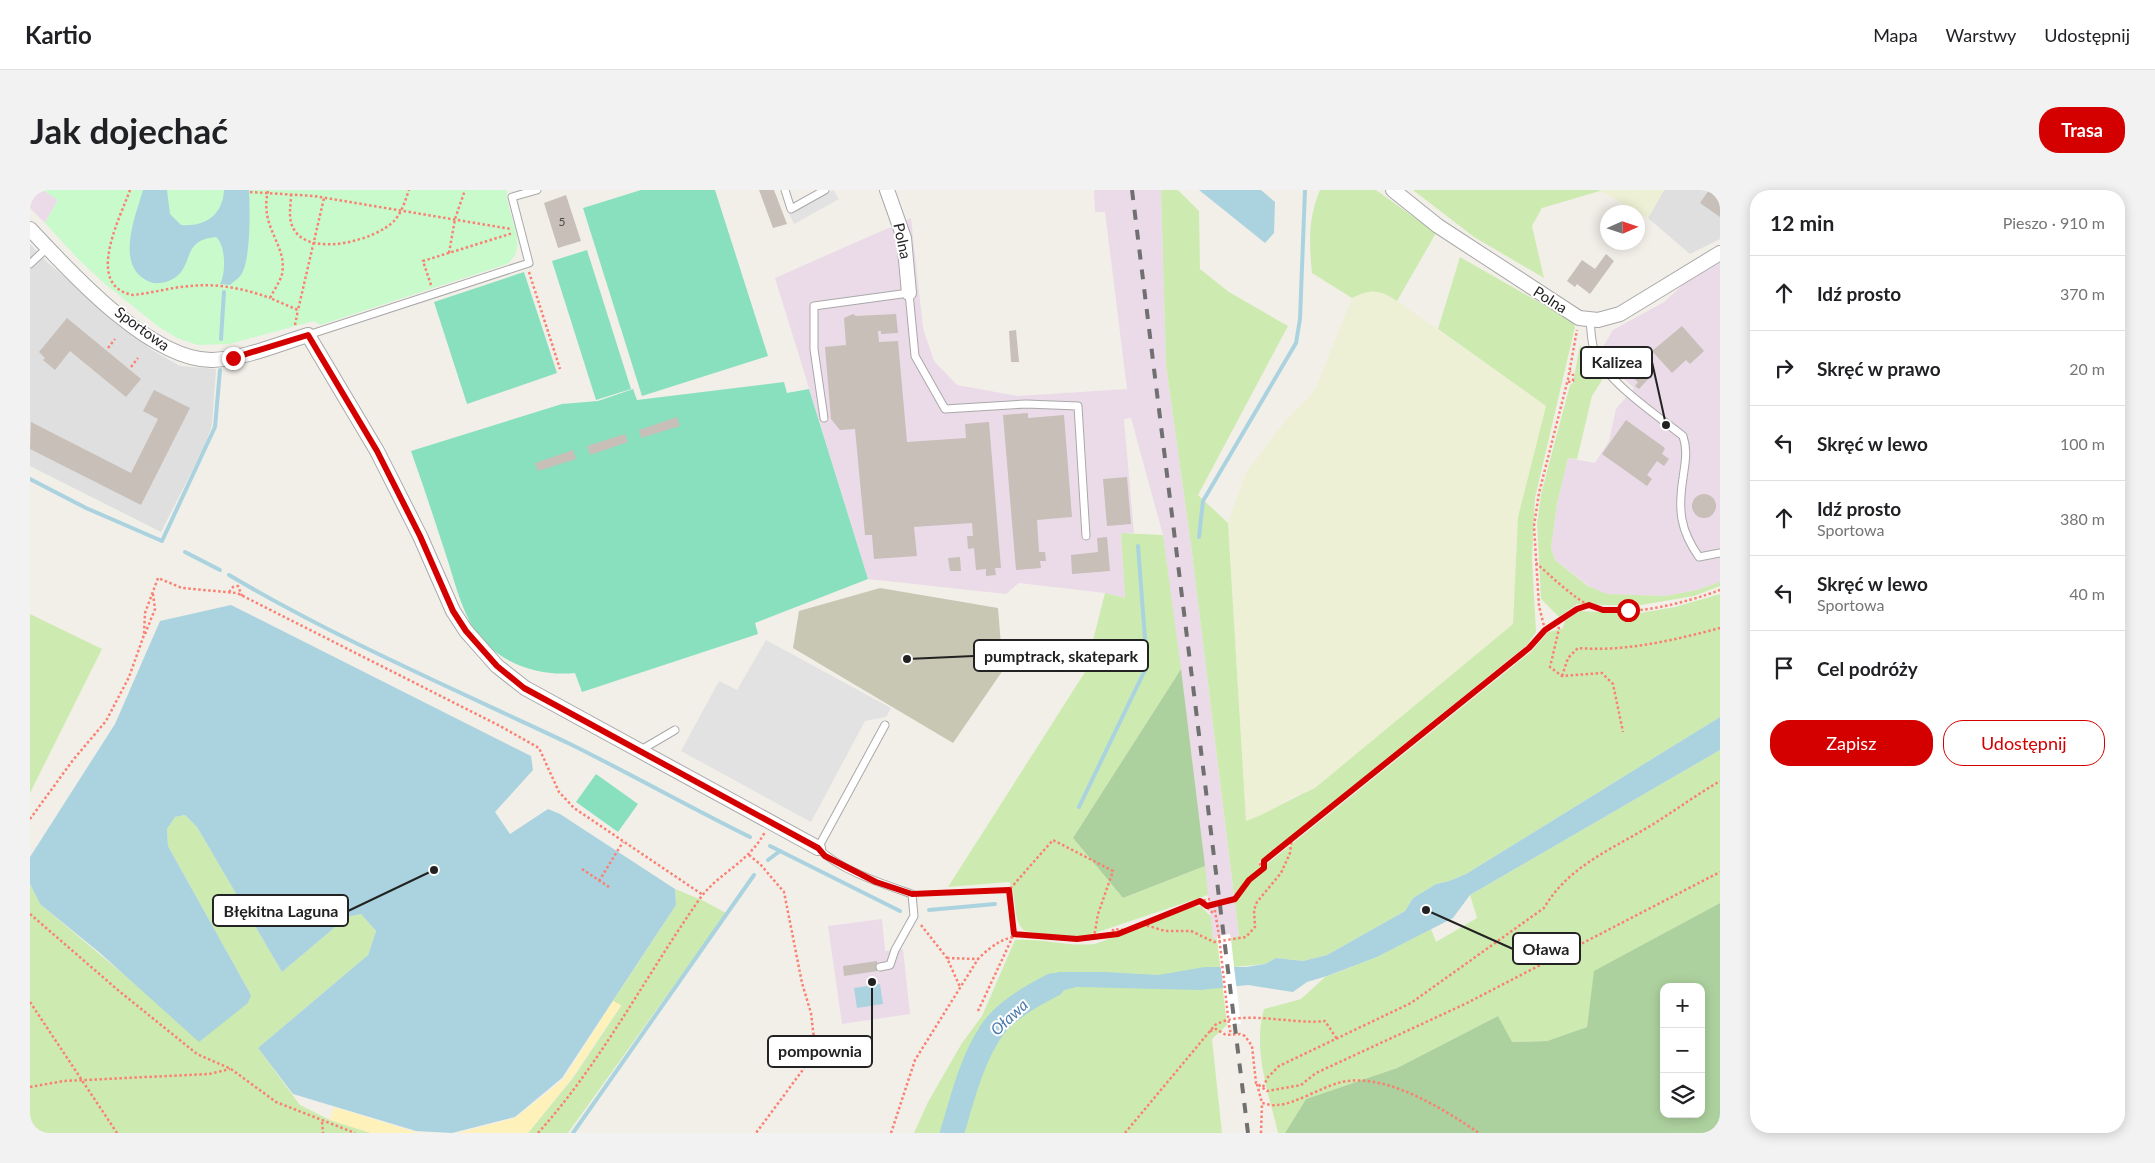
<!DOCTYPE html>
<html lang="pl">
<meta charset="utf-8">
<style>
body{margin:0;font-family:Lato,sans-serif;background:#f2f2f2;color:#202124}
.controls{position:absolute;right:15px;bottom:15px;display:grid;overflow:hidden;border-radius:10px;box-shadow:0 2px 12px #0003}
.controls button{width:45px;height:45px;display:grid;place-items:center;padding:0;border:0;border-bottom:1px solid #e0e0e0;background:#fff;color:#202124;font:25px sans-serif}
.compass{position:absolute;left:1570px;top:15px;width:45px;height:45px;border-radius:50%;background:#fff;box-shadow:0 2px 12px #0003;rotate:87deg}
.stop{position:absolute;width:15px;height:15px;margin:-11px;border:4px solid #d40000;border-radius:50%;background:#fff}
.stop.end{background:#d40000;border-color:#fff;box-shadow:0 1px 5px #0008}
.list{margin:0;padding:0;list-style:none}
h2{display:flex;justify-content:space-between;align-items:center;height:65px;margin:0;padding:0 20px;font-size:21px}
h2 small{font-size:16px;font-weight:400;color:#757577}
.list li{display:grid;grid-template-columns:32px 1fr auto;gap:15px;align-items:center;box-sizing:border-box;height:75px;padding:0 20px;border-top:1px solid #e0e0e0}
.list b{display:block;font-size:19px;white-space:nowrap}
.list p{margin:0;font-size:16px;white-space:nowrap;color:#757577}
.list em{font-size:16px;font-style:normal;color:#757577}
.actions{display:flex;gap:10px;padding:15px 20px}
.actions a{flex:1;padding:11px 0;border:1px solid #d40000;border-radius:20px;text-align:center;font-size:18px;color:#d40000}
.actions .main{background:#d40000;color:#fff}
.icon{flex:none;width:28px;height:28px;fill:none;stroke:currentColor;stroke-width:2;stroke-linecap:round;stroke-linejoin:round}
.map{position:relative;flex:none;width:1690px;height:943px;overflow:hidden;border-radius:20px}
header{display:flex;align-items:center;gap:30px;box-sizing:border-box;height:70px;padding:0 25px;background:#fff;border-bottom:1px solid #e0e0e0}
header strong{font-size:24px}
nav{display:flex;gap:28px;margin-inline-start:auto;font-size:18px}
.intro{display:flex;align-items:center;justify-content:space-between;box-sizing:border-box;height:120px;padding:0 30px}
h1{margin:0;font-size:35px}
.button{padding:12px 22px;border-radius:20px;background:#d40000;color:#fff;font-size:18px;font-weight:700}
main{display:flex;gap:30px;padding:0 30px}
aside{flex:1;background:#fff;border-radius:20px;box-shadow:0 2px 12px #0003}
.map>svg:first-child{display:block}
.residential{fill:#e0dfdf}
.industrial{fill:#ebdbe8}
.construction{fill:#c7c7b4}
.farmland{fill:#eef0d5}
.grass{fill:#cdebb0}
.forest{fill:#add19e;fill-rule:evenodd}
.sand{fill:#fff1ba}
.park{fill:#c8facc}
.pitch{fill:#88e0be}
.parking{fill:#e2e2e2}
.water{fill:#aad3df}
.pier{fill:#fff}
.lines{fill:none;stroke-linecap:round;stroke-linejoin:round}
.stream{stroke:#aad3df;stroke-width:4}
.river{stroke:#aad3df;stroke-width:24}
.building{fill:#c7bfb8}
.lane-casing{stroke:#a9a9a9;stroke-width:9}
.street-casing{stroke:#a9a9a9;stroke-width:16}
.path{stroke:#fa8072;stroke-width:2.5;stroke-dasharray:2.5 2.5;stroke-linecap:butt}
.lane{stroke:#fff;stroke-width:7}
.street{stroke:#fff;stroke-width:14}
.rail{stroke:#707070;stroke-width:4;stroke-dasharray:10 10;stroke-linecap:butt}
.path-bridge{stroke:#fa8072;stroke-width:2.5;stroke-dasharray:2.5 2.5;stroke-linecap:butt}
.route{stroke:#d40000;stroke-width:6}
.labels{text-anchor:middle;stroke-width:4;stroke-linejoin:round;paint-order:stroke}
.number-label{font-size:12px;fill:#4b4948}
.street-label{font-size:15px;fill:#222;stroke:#fff}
.water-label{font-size:16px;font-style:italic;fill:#4a7aab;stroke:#fff}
.leader{fill:none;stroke:#222;stroke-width:2}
.callout-dot{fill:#222;stroke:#fff;stroke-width:2}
.callout{fill:#fff;stroke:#222;stroke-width:2}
.callout-label{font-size:16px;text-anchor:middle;font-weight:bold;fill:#222}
</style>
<header>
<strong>Kartio</strong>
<nav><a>Mapa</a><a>Warstwy</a><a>Udostępnij</a></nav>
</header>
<div class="intro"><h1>Jak dojechać</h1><a class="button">Trasa</a></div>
<main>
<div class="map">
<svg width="1690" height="943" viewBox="0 0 1690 943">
<rect width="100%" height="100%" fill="#f2efe9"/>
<!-- residential -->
<g class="residential">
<polygon points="1634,0 1690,0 1690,49 1660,64 1618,28"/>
<polygon points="0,54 18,73 122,160 150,176 186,179 182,236 173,259 131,342 0,276"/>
</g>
<!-- industrial -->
<g class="industrial">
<polygon points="1,0 13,0 28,10 15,33 0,18"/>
<polygon points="1064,0 1131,0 1136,175 1161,355 1209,747 1183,749 1133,345 1101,228 1094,229 1104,343 1091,344 1095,408 1075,403 989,393 976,404 838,389 745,88 881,28 893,138 904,171 927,195 988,206 1097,199 1075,22 1065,22"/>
<polygon points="1690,71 1690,392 1667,400 1635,406 1577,404 1567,402 1525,370 1521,358 1527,314 1538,268 1565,273 1579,251 1586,219 1604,198 1589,184 1573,157 1583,140 1634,112 1657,91"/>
<polygon points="852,729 855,761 873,759 880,824 812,834 798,736"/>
</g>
<!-- construction -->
<polygon class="construction" points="850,398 968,418 973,480 923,553 763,458 769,421"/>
<!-- farmland -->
<g class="farmland">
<polygon points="1569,0 1634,0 1618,28"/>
<polygon points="1353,101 1516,216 1488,327 1483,434 1285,598 1260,608 1235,625 1216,631 1198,333 1216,282 1256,230 1284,202 1322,108 1335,102"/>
</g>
<!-- grass -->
<g class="grass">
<path d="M1131 0H1148L1169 21 1170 79 1199 102 1258 136 1168 305 1198 333 1216 631C1239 623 1261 608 1285 598L1483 434 1488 327 1516 216 1408 139 1430 67 1542 131 1545 137 1505 308 1502 369 1506 442 1497 455 1228 673 1232 678 1502 461 1518 442 1532 439 1535 431 1550 421 1604 424 1645 417 1690 404V527L1436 684 1419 691 1406 694 1383 708 1375 721 1297 765 1273 771 1246 768 1235 774 1204 777 1201 748 1209 746 1161 355 1136 175Z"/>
<path d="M1290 0H1346L1406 43 1367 111C1349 99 1341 99 1322 108L1282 83C1279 53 1278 28 1290 0Z"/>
<polygon points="1383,0 1569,0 1570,1 1512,18 1502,36 1514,88 1444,47"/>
<polygon points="1550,155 1572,190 1562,206 1547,269 1538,268 1527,314 1521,358 1525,370 1558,396 1577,404 1635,406 1667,400 1690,392 1690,396 1664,406 1605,416 1547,414 1529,427 1511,409 1507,334 1511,304 1540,195 1543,193"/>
<path d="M1091 343 1133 345 1151 479 1043 648 1093 708 1175 676 1178 705 1059 745 1039 748 995 741C981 732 988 705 979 692L918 697 1055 482 1075 403 1095 408Z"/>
<polygon points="0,424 72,459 0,603"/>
<path d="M1690 560V713L1565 781 1557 837 1517 851 1481 852 1468 826 1367 878 1276 909 1255 943H1248C1239 904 1222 859 1234 819L1271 809 1295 787 1347 767 1401 739 1406 752 1447 728 1440 705Z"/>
<polygon points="155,625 167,637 252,782 317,727 331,724 346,741 338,765 228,858 270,915 300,930 341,943 0,943 0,694 10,714 111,799 221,805 138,656 137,639 145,627"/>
<polygon points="645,699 674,711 696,723 538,943 498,943 543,888 591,816 583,811 646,715"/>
<path d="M1171 716 1181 727 1183 749H1187L1197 835 1182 849 1192 943H884L898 912 932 853 952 826 985 750C1012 748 1038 757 1065 754L1163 717Z"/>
</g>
<!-- forest -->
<g class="forest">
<polygon points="1151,479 1175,676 1093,708 1043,648"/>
<path d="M1690 713V943H1255L1276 909 1367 878 1468 826 1482 852 1517 851 1557 837 1564 781ZM1634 797H1671V924H1634Z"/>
</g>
<!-- sand -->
<g class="sand">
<polygon points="583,811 591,815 541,889 498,943 428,943 485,928 533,890"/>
<polygon points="304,917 385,942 391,943 341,943 300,930"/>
</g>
<!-- park -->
<path class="park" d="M13 0H477C474 23 502 56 477 74L290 135 284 131 199 154 168 155 147 148 129 137 75 94 49 70 15 33 28 10Z"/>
<!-- pitch -->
<g class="pitch">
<polygon points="611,0 685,0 738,166 612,206 553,18"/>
<polygon points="557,60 601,199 566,210 522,71"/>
<polygon points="494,82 527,183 437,214 404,112"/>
<path d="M754 192 757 203 779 199 838 389 725 433 728 444 552 502 545 483C505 487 462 471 441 434 429 412 423 386 415 362 404 328 393 295 381 261L532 214 568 211 603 199 607 210Z"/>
<polygon points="566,584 608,614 588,642 546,612"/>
</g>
<!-- parking -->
<g class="parking">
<polygon points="803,0 809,9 764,34 759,24"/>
<polygon points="736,450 861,518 856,527 835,531 781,632 651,561 689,491 707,500"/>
</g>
<!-- water -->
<g class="water">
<path d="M113 0H137L140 24 151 35C175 37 193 25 194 0H219C220 17 221 71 211 85 209 88 203 92 200 95L190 94C196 84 196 55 186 47 152 50 164 73 146 87 139 92 128 95 120 92 84 77 105 28 113 0Z"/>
<polygon points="1169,0 1231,0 1245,12 1244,43 1235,53"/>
<polygon points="201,415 501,566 503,580 465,622 480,644 518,619 530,624 645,699 646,715 532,888 485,927 422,943 386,941 263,904 228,858 338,765 346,741 331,724 317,727 252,782 167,637 155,625 145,627 137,639 138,656 221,805 218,813 169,852 70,763 10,714 0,694 0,667 85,534 130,431"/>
<polygon points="1690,527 1690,560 1440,705 1423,728 1347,767 1297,786 1277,792 1263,802 1218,795 1171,800 1047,797 1017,804 998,816 991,806 1016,786 1029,782 1075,782 1128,785 1175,777 1216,777 1235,774 1246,768 1273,771 1297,765 1375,721 1383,708 1406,694 1419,691 1436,684"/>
<polygon points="850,794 853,814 827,818 824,798"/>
</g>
<!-- pier -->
<polygon class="pier" points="1200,744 1211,834 1198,835 1187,746"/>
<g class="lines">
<!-- stream -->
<g class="stream">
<polyline points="191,149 194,102"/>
<polyline points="0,289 56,318 132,351 185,237 190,180"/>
<polyline points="1169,347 1173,311 1266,153 1270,129 1275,0"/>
<polyline points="155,362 190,380"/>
<path d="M199 385C307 449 424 499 538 553 599 583 659 617 720 647"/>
<polyline points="1049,617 1115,480 1116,462 1108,356"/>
<polyline points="740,656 870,721"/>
<polyline points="738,670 750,661"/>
<polyline points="899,720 965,714"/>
<polyline points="543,943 724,685"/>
</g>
<!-- river -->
<path class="river" d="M922 943C932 910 941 872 960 843 972 823 1003 805 1023 795"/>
</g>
<!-- building -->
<g class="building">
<polygon points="729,0 744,0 757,34 743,38"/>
<polygon points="1679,0 1690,2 1690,27 1670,13"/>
<polygon points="536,5 551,51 528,58 514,13"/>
<polygon points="1576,64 1584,71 1560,104 1547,94 1545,97 1537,91 1552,70 1565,79"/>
<polygon points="823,124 826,126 866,124 868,143 851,144 851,141 848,141 849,152 868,151 877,252 936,248 935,234 959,232 971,378 965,378 966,385 956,386 956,379 946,380 944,358 938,359 937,346 943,346 942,333 884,337 887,366 844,369 842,345 835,345 825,239 810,240 801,229 795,157 816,155 814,128"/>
<polygon points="37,128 111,189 96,207 40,161 25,180 13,170 15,168 9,162"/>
<polygon points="1652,136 1674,161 1660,174 1656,170 1642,183 1622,161"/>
<polygon points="986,140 989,172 981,172 979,141"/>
<polygon points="1608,179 1620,187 1609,199 1605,196 1608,192 1602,187"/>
<polygon points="124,200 160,218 111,315 0,259 1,232 101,283 128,229 113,221"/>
<polygon points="998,223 998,228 1034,225 1042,327 1007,330 1009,362 1015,362 1016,371 1010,371 1011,378 986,380 973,225"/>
<polygon points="647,227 650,236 611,248 609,240"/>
<polygon points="1596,230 1635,258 1632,264 1639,269 1634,276 1627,271 1617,285 1622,289 1617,296 1572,264"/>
<polygon points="595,244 598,252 560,265 557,256"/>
<polygon points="543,260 546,269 508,281 505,273"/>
<polygon points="1097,287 1101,334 1077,336 1073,289"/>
<circle cx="1674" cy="316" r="12"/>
<polygon points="1077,347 1080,381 1042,384 1041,365 1068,362 1067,348"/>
<polygon points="930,367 931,381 920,381 918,368"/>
<polygon points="847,771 848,781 814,786 813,776"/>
</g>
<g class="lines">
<!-- lane casing -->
<g class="lane-casing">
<g id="lane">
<polyline points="755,0 761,19 795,0"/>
<polyline points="0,74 17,58"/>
<path d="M1560 129C1561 141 1561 152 1565 163 1577 192 1628 226 1653 246 1658 261 1655 273 1653 288 1648 320 1650 340 1669 367L1690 363"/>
<polyline points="278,145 499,73 482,7 507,0"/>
<polyline points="794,228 784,159 784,116 879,103 885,166 915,219 996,214 1048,216 1056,346"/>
<polyline points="611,560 645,540"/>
<path d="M850 777 860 775 865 760 884 726 882 704C853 694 809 680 788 658L855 535"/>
</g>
</g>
<!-- street casing -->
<g class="street-casing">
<g id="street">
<polyline points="857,0 874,48 879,103"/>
<polyline points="1363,0 1408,36 1549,128 1568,130 1590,124 1690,63"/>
<path d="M0 39C40 82 121 171 182 170 214 169 248 154 278 145L347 261 390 346 423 421 436 441 467 476 495 498 788 658"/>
</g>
</g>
<!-- path -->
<g class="path">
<path d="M100 0C90 28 54 96 103 105 123 103 142 97 161 96 187 93 216 99 240 108"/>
<path d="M238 1C229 38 258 55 252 84 250 92 244 100 240 108L268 120 294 8"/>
<polyline points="220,2 284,6 481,39"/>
<path d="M261 4C261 17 257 30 265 41 282 67 346 50 364 31 372 22 375 11 379 0"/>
<polyline points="419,63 425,29 435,0"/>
<polyline points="499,82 530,179"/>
<polyline points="401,95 393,71 483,43"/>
<polyline points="265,135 268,120"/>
<polyline points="78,158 85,149"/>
<polyline points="101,177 108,168"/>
<polyline points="1538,192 1543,191 1543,185 1540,181"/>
<path d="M1506 373C1521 386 1543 408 1561 416 1594 430 1658 412 1690 400"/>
<polyline points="199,402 203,397 208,396 212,406"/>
<polyline points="1527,432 1529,439 1520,477 1532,486 1572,483 1583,494 1593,542"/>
<polyline points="1515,440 1509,416 1504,336 1509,303 1538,189 1547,140"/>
<polyline points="115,444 125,419 123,404"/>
<path d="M1532 486 1538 468 1548 458C1596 462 1644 450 1690 438"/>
<polyline points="0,629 43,570 76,531 99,487 114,445 115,423 128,388 152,398 207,403 470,536 509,558 529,602 544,618 673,705"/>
<polyline points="719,665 730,674 754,702 772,793 781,823 784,849 781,864 772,881 726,943"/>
<path d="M1229 675 1499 458C1516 439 1535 422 1559 415"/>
<polyline points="552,679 579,697"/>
<polyline points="569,691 593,652"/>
<polyline points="891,704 979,700 1023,650 1083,681 1068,724 1064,747"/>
<polyline points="1170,711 1184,724"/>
<polyline points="1184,715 1189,746"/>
<polyline points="1177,716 1205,709 1219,690 1235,678 1234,671"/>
<polyline points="0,724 89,801 167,864 201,879 246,912 325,943"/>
<polyline points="1112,734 1135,741 1161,741 1184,752 1216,747 1225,737 1224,720 1227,712 1251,683 1260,663 1262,647"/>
<polyline points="891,735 917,768 930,797"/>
<polyline points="1079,745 1084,739 1095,740"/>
<polyline points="917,768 948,769"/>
<polyline points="0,812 87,943"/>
<polyline points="948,821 984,744 979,700"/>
<polyline points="1199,835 1201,845"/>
<polyline points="1180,841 1186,839 1196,845 1210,844 1215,846 1222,856 1226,893 1237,901 1271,895 1286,883 1435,814 1690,682"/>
<path d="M1227 894 1232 913C1237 914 1243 916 1247 915 1262 915 1293 897 1308 893 1353 880 1413 919 1449 943"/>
<polyline points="0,897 34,891 179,884 200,879"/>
<path d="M1233 897 1238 887 1249 876 1381 813 1514 718C1539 675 1585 658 1625 633 1647 619 1668 604 1690 591"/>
<polyline points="292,932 293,943"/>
<path d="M508 943C572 872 616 785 671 707 689 683 718 673 735 642"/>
<path d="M861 943 885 870 948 769C979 738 994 746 1033 749 1050 750 1069 748 1086 744 1119 737 1147 716 1180 709"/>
<path d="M1095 943 1185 835C1213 819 1261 835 1295 831L1307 849"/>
<polyline points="1231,943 1232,913"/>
</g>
<!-- lane -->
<use href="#lane" class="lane"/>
<!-- street -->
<use href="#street" class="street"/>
<!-- rail -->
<polyline class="rail" points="1102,0 1218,943"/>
<!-- path-bridge -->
<polyline class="path-bridge" points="1189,746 1199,835"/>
</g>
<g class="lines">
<!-- route -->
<polyline class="route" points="203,168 278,145 347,261 390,346 423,421 436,441 467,476 494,498 788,658 795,666 846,692 882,704 979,700 984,744 1047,749 1088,744 1170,711 1177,716 1205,709 1219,690 1234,678 1234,671 1499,458 1515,440 1547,419 1559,415 1573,420 1598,420"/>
</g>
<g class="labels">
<!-- number labels -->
<g class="number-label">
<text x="532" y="36">5</text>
</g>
<!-- street labels -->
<g class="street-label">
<text transform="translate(872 51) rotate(78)" y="5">Polna</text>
<text transform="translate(1520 110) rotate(32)" y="5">Polna</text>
<text transform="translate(112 139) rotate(36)" y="5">Sportowa</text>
</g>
<!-- water labels -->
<g class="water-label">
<text transform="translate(979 827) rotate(-43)" y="6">Oława</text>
</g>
</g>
<!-- callouts -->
<path class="leader" d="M1636 235L1622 172M877 469L944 466M404 680L318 721M1396 720L1483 759M842 792L842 861"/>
<g class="callout-dot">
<circle cx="1636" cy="235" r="5"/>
<circle cx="877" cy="469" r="5"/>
<circle cx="404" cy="680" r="5"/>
<circle cx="1396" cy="720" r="5"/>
<circle cx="842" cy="792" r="5"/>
</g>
<g class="callout">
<rect x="1551" y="157" width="71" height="31" rx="5"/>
<rect x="944" y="450" width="174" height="31" rx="5"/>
<rect x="183" y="705" width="135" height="31" rx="5"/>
<rect x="1483" y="743" width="67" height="31" rx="5"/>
<rect x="738" y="846" width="104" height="31" rx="5"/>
</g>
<g class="callout-label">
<text x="1587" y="178">Kalizea</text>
<text x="1031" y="472">pumptrack, skatepark</text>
<text x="251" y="727">Błękitna Laguna</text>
<text x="1516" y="765">Oława</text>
<text x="790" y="867">pompownia</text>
</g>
</svg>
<div class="controls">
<button>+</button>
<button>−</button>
<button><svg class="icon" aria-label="layers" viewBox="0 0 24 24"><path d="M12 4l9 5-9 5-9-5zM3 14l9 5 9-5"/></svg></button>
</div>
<svg class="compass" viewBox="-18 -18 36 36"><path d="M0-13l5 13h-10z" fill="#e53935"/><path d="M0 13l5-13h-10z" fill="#757577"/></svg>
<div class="stop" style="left:1598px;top:420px"></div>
<div class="stop end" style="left:203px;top:168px"></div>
</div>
<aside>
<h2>12 min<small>Pieszo · 910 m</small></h2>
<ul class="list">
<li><svg class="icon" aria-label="ahead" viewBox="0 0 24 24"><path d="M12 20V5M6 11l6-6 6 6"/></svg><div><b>Idź prosto</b></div><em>370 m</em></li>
<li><svg class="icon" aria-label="right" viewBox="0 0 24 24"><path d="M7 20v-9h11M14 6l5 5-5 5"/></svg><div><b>Skręć w prawo</b></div><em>20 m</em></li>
<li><svg class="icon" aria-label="left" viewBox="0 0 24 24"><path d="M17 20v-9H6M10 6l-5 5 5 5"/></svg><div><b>Skręć w lewo</b></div><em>100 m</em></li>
<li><svg class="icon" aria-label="ahead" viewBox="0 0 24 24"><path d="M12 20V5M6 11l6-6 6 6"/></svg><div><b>Idź prosto</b><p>Sportowa</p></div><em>380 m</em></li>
<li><svg class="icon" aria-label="left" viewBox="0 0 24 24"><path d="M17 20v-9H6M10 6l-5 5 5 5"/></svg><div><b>Skręć w lewo</b><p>Sportowa</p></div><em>40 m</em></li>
<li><svg class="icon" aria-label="arrive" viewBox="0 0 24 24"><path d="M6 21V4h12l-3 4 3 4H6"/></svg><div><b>Cel podróży</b></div></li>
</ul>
<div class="actions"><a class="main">Zapisz</a><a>Udostępnij</a></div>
</aside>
</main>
